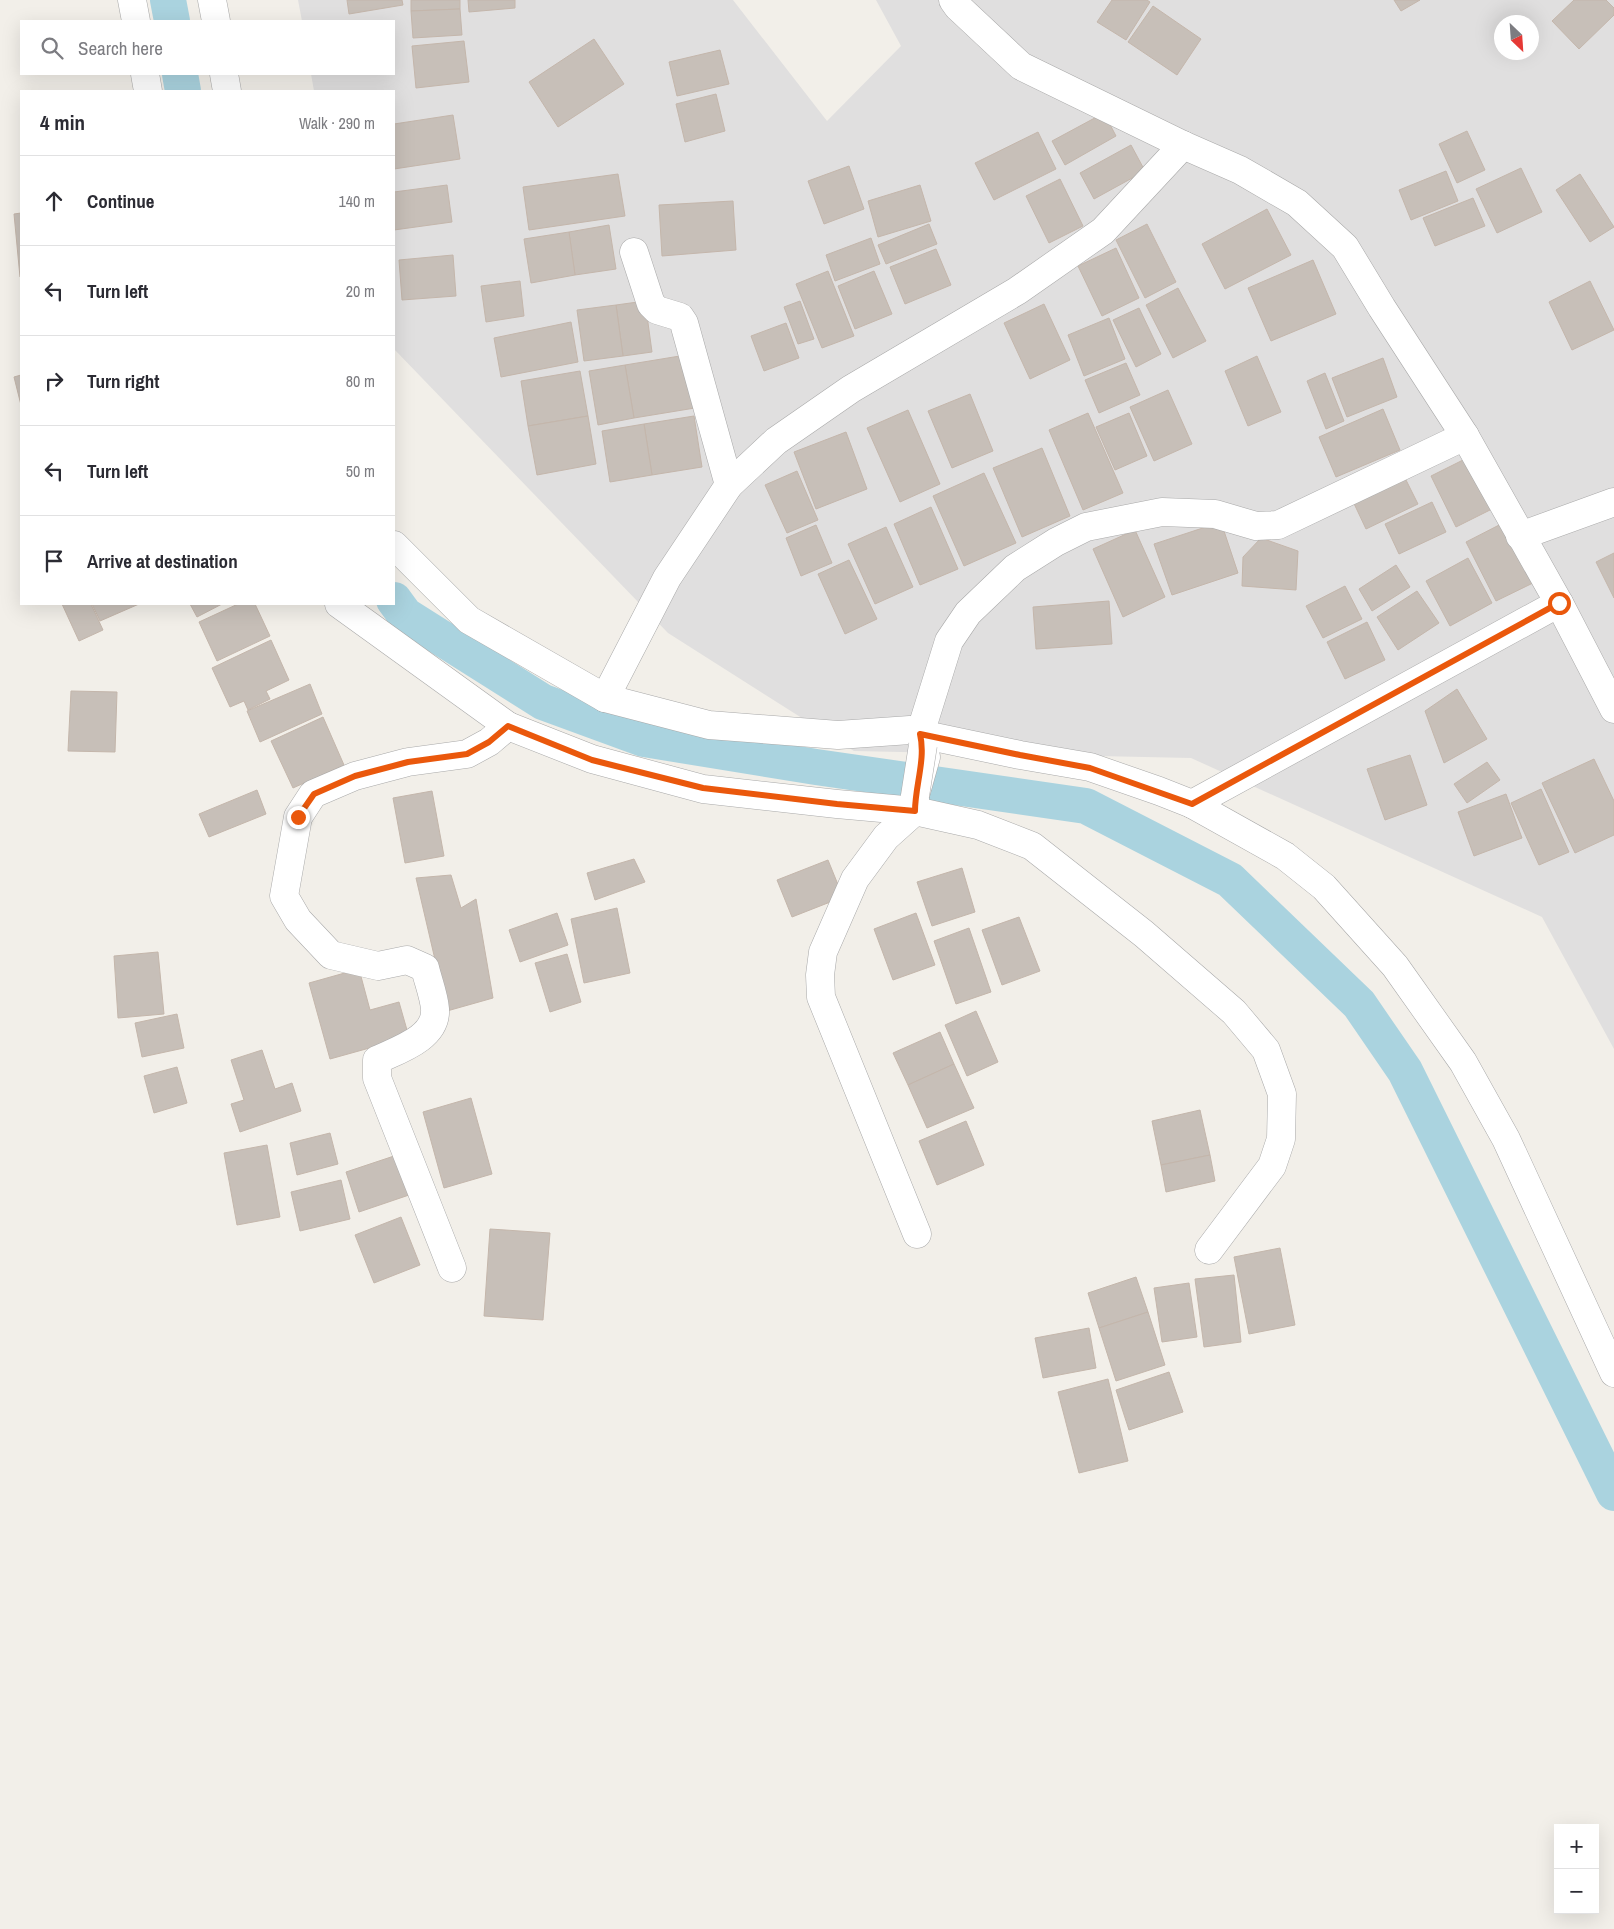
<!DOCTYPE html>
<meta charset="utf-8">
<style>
body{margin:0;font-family:"Archivo Narrow",sans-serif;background:#f7f7f7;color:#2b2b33}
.controls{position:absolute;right:15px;bottom:15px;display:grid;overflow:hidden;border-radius:0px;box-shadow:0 5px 20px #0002}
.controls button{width:45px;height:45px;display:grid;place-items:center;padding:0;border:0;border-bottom:1px solid #e1e1e2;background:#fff;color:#2b2b33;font:25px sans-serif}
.compass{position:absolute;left:1494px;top:15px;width:45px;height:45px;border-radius:50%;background:#fff;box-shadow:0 5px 20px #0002;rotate:155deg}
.stop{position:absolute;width:15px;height:15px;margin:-11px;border:4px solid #ea580c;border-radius:50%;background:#fff}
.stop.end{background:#ea580c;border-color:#fff;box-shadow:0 1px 5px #0008}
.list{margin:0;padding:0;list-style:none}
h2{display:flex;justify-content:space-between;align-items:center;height:65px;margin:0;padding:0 20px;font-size:21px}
h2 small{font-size:16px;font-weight:400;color:#7c7c81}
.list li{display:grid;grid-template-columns:32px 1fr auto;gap:15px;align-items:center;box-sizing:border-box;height:90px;padding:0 20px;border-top:1px solid #e1e1e2}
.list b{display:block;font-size:19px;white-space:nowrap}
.list em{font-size:16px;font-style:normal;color:#7c7c81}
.icon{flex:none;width:28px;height:28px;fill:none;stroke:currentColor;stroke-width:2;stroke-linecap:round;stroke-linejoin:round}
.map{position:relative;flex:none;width:1614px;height:1929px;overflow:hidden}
.search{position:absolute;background:#fff;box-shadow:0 5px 20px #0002;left:20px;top:20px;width:375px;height:55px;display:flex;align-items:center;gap:12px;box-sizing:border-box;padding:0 18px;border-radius:0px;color:#7c7c81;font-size:19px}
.panel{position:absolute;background:#fff;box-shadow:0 5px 20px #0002;left:20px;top:90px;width:375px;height:515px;border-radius:0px}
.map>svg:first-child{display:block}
.residential{fill:#e0dfdf;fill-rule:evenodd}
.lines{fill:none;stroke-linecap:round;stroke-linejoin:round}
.canal{stroke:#aad3df;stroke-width:36}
.building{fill:#c7bfb8;stroke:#c4b6ab}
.minor-casing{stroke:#a9a9a9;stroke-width:29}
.minor{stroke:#fff;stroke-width:28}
.minor-bridge-casing{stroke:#a9a9a9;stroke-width:29;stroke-linecap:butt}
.minor-bridge{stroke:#fff;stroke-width:28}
.route{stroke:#ea580c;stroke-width:6}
</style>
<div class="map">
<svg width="1614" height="1929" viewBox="0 0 1614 1929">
<rect width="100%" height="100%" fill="#f2efe9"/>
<!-- residential -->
<path class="residential" d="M298 0H733L827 121 901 46 876 0H1614V1049L1542 917 1191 758 854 751 668 633 394 349V91H314L311 74H394V21H302ZM1502 22H1532V52H1502Z"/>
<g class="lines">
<!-- canal -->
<g class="canal">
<polyline points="168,0 172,21"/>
<polyline points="180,74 183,91"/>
<polyline points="394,600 405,615 543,702 644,739 816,767 1086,806 1230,880 1359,1004 1405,1071 1614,1493"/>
</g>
</g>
<!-- building -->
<g class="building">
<polygon points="347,0 402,0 403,5 349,14"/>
<polygon points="411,0 460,0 460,9 411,11"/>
<polygon points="468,0 515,0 515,8 469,12"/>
<polygon points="1112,0 1147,0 1150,2 1126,40 1097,22"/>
<polygon points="1394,0 1420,0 1401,11"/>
<polygon points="1574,0 1606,0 1614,8 1614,15 1579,49 1552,21"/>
<polygon points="1153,6 1201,39 1177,75 1128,42"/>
<polygon points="460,9 462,35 413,38 411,11"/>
<polygon points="594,39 624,84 558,127 529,82"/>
<polygon points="464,41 469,82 416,88 412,46"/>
<polygon points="720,50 729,84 677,96 669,62"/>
<polygon points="716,94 725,131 685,142 676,104"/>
<polygon points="1104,113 1116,136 1065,165 1052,141"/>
<polygon points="453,115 460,159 394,169 394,124"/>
<polygon points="1467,131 1485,170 1457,183 1439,144"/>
<polygon points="1038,132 1056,169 994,200 975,163"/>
<polygon points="1131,145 1145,171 1094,199 1080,173"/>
<polygon points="849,166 864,209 824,224 808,181"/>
<polygon points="1521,168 1542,212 1497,233 1476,189"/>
<polygon points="1446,171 1458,201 1411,220 1399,190"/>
<polygon points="618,174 625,216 529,230 523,187"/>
<polygon points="1580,174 1614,227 1590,242 1556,190"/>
<polygon points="1060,179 1083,226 1049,243 1026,196"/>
<polygon points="447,185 452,222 394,230 394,192"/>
<polygon points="920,185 931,221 878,237 868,201"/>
<polygon points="1473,198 1485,226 1435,246 1423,218"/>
<polygon points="733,201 736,250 662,256 659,205"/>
<polygon points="1267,209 1291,255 1225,289 1202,244"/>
<polygon points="21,213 21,277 20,277 14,214"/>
<polygon points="929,224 937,244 886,264 878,245"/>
<polygon points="1147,224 1176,282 1145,298 1116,240"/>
<polygon points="609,225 616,269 575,275 569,232"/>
<polygon points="569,232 575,275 531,283 524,239"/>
<polygon points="871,238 880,264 835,281 826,255"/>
<polygon points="1116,248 1139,298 1102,316 1078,266"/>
<polygon points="936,249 951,285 905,304 890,267"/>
<polygon points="453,255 456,296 402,300 399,260"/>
<polygon points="1313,260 1336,314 1271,341 1248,288"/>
<polygon points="828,271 854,336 822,348 796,284"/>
<polygon points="874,271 892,314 855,329 838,286"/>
<polygon points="520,281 524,316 486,322 481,286"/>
<polygon points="1590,281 1614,330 1572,350 1549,302"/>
<polygon points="1178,288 1206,341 1173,358 1146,305"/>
<polygon points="645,301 652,352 623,356 616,305"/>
<polygon points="800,301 814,339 798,344 784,307"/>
<polygon points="1044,304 1070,360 1030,379 1004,323"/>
<polygon points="616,305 623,356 584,361 577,310"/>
<polygon points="1139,308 1161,354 1136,367 1113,320"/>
<polygon points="1109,318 1125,359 1084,376 1068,335"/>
<polygon points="571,322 578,362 501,377 494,338"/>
<polygon points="786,323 799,358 764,371 751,336"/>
<polygon points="692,354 701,407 634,418 625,365"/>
<polygon points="1257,356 1281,412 1248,426 1225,371"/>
<polygon points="1383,358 1397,397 1347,417 1332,378"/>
<polygon points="1126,363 1140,395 1099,413 1085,380"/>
<polygon points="625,365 634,418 598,425 589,371"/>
<polygon points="580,371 588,416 528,426 521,381"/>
<polygon points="1325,373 1344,421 1326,429 1307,381"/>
<polygon points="21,375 21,405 14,377"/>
<polygon points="1168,390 1192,444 1154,461 1130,407"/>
<polygon points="970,394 993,451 952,468 928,411"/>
<polygon points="1383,409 1400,450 1336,477 1319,437"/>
<polygon points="908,410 940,484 900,502 867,428"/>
<polygon points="1088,413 1123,493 1083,510 1049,430"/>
<polygon points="1129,413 1147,456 1115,470 1096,427"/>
<polygon points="588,416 596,464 537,475 528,426"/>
<polygon points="694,416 702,467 652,475 644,424"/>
<polygon points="644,424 652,475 610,482 602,431"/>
<polygon points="846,432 867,489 816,509 794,452"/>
<polygon points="1042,448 1070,516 1022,537 993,468"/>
<polygon points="1469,457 1494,508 1456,527 1431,476"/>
<polygon points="1401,470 1418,504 1366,529 1350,495"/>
<polygon points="797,471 818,520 787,533 765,485"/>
<polygon points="984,473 1016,543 964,566 933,496"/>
<polygon points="1432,502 1446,532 1399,554 1385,524"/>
<polygon points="931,507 958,569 920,585 894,524"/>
<polygon points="1221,522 1238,573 1172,595 1154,544"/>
<polygon points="1505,522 1535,582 1496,601 1466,542"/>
<polygon points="816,525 832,563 801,576 786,538"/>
<polygon points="886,527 913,587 875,604 848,544"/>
<polygon points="1135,530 1165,597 1123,617 1093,549"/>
<polygon points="1261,538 1298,551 1296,590 1242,586 1243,557"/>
<polygon points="1614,553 1614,598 1596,562"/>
<polygon points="1468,558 1492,603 1450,626 1426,581"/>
<polygon points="849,560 877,619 845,634 818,574"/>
<polygon points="1396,565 1410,587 1372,611 1359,589"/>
<polygon points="1345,586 1362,619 1323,638 1306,606"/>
<polygon points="1417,591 1439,623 1398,650 1377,617"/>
<polygon points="1109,601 1112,644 1036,649 1033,607"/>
<polygon points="62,604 91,604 103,630 79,641"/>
<polygon points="92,604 139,604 100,621"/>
<polygon points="190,604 222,604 197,617"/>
<polygon points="238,604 255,604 270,636 217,661 199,622"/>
<polygon points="1367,622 1385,660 1345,679 1327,642"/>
<polygon points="271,640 289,680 266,691 270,699 248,710 244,701 230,707 212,668"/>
<polygon points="310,684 322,714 260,742 247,711"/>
<polygon points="1457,689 1487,739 1444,763 1425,711"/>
<polygon points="71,691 117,692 115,752 68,751"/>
<polygon points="323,717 344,765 293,788 271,741"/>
<polygon points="1410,755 1427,805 1385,820 1367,769"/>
<polygon points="1594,759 1614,801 1614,835 1575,853 1542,783"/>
<polygon points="1487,762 1500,780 1467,803 1454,784"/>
<polygon points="1541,789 1569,852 1539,865 1511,803"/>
<polygon points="257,790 266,814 209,837 199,814"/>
<polygon points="432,791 444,856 405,863 393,798"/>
<polygon points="1506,794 1522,838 1474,856 1458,812"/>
<polygon points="634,859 645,882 595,900 587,873"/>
<polygon points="828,860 843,897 792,917 777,880"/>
<polygon points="962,868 975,912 932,926 917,882"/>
<polygon points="451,875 461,908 476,899 493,998 447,1011 416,878"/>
<polygon points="617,908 630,973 584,983 571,919"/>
<polygon points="557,913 568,945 520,962 509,930"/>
<polygon points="916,913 935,965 893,980 874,929"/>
<polygon points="1019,917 1040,971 1002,985 982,930"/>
<polygon points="969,928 991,992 956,1004 934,941"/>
<polygon points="158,952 164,1014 118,1018 114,956"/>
<polygon points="567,954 581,1002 550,1012 535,963"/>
<polygon points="359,969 370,1010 399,1002 409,1037 330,1059 309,983"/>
<polygon points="976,1011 998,1062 967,1076 945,1025"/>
<polygon points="177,1014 184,1048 142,1057 135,1023"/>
<polygon points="940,1032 954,1064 908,1085 893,1053"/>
<polygon points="262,1050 275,1089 292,1083 301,1111 240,1132 231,1104 244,1100 231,1060"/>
<polygon points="954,1064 974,1108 927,1128 908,1085"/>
<polygon points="177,1067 187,1103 154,1113 144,1076"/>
<polygon points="471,1098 492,1174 444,1188 423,1112"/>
<polygon points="1200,1110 1210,1155 1161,1165 1152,1121"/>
<polygon points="966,1121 984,1165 937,1185 919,1141"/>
<polygon points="330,1133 338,1164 297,1175 290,1143"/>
<polygon points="267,1145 280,1217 237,1225 224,1153"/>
<polygon points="400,1154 412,1194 359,1212 346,1172"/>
<polygon points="1210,1155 1215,1181 1166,1192 1161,1165"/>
<polygon points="341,1180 350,1219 300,1231 291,1192"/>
<polygon points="401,1217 420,1265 374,1283 355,1235"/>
<polygon points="490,1229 550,1233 543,1320 484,1316"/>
<polygon points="1280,1248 1295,1325 1249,1334 1234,1257"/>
<polygon points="1234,1275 1241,1342 1204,1347 1195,1279"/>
<polygon points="1136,1277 1148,1312 1099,1328 1088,1293"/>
<polygon points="1189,1283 1197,1337 1162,1342 1154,1288"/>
<polygon points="1148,1312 1165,1365 1116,1381 1099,1328"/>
<polygon points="1089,1328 1096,1368 1043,1378 1035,1338"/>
<polygon points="1169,1372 1183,1412 1129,1430 1116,1390"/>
<polygon points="1108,1379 1128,1461 1079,1473 1058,1392"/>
</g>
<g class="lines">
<!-- minor casing -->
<g class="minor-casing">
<g id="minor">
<polyline points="132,0 136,21"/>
<polyline points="212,0 216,21"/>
<polyline points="953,0 958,7 1021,66 1183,145 1240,170 1297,203 1345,247 1382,308 1465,436 1559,603 1614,709"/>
<polyline points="145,74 148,91"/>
<polyline points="224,74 227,91"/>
<polyline points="634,252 651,304 657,310 680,317 684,323 729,485"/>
<polyline points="1520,536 1614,502"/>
<polyline points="394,545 469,620 605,698 709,725 838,735 910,730 920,734 923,745"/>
<polyline points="339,604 508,726 592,759 703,789 837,804 915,811 978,825 1032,846 1144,934 1234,1012 1266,1050 1282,1094 1281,1139 1272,1166 1209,1250"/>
<polyline points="605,698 667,578 729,485 776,441 851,389 1017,291 1103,231 1183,145"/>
<polyline points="920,734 1020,755 1090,767 1159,791 1192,804 1285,856 1324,887 1395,966 1463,1062 1506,1139 1614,1373"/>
<polyline points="1192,804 1559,603"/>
<polyline points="917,1234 821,997 820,975 823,952 855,879 886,837 915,811 915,796 926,757 920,734 949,641 968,613 1015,568 1056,542 1086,527 1162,512 1215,514 1256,526 1278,525 1465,436"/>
<path d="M452 1268 377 1078V1060C398 1050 437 1038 435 1009 434 996 428 981 425 968L407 960 378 966 331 955 298 920 284 896 298 817 313 794 355 776 408 762 467 754 489 742 508 726"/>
</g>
</g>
<!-- minor -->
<use href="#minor" class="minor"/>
<!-- minor-bridge casing -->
<g class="minor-bridge-casing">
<polyline id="minor-bridge" points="915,796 923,745"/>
</g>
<!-- minor-bridge -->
<use href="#minor-bridge" class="minor-bridge"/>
</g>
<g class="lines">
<!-- route -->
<path class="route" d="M298 817 314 794 355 776 408 762 467 754 489 742 508 726 592 760 703 788 837 804 915 811C915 786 926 759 920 734L1020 755 1090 768 1192 804 1559 603"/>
</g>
</svg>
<div class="controls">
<button>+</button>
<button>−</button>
</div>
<svg class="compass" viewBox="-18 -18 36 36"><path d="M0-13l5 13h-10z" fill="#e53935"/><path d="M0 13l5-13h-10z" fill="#7c7c81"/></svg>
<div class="stop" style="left:1559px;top:603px"></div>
<div class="stop end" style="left:298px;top:817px"></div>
<div class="search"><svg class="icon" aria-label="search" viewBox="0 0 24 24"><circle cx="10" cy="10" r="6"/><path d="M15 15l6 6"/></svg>Search here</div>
<section class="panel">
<h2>4 min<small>Walk · 290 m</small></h2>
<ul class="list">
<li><svg class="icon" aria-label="ahead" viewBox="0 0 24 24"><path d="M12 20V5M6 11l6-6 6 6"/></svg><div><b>Continue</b></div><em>140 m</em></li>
<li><svg class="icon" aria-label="left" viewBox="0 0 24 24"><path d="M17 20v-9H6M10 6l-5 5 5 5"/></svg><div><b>Turn left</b></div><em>20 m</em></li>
<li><svg class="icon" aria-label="right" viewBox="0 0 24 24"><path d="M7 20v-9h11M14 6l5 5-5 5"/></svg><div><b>Turn right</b></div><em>80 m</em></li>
<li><svg class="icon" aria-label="left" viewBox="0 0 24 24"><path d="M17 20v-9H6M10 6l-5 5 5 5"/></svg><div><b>Turn left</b></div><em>50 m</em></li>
<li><svg class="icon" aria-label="arrive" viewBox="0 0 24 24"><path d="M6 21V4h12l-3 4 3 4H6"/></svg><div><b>Arrive at destination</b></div></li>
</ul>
</section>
</div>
